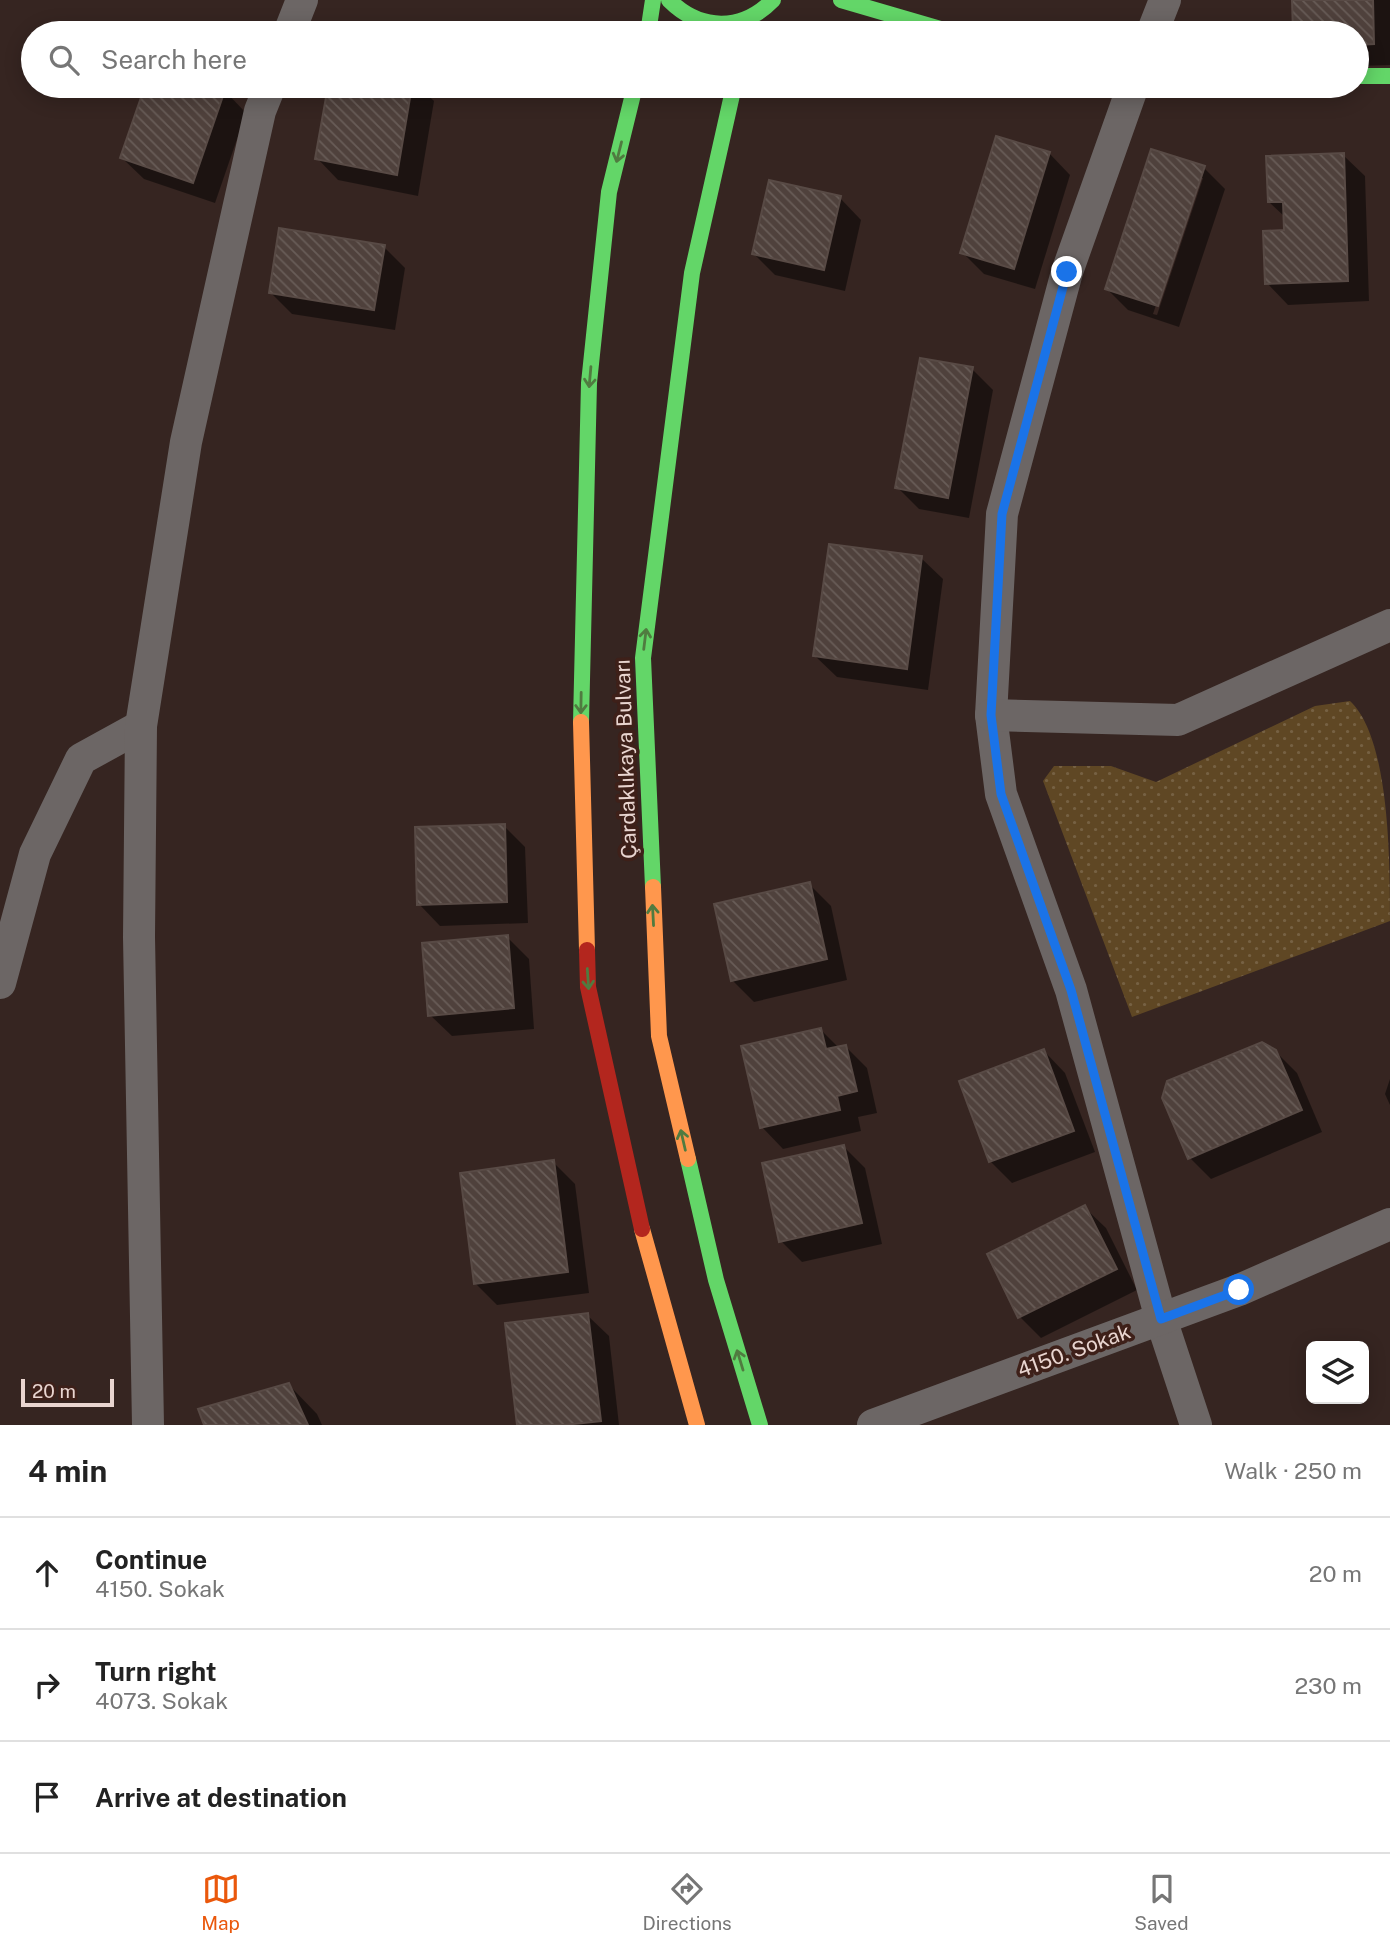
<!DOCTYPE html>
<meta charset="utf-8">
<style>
body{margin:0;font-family:"Public Sans",sans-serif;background:#f2f2f2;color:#222}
.controls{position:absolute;right:21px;bottom:21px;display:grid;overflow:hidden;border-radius:10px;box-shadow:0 4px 18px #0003}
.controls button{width:63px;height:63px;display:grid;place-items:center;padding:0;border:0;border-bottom:2px solid #e0e0e0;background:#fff;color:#222;font:35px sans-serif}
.scale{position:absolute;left:21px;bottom:18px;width:93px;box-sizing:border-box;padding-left:7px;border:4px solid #e9d5d0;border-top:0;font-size:19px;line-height:24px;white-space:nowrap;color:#e9d5d0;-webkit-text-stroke:5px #3e2019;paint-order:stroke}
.stop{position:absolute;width:21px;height:21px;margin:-16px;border:5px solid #1a73e8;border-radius:50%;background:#fff}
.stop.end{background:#1a73e8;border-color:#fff;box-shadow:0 2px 7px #0008}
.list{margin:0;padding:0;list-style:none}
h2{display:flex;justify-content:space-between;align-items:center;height:91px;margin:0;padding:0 28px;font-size:30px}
h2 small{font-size:23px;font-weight:400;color:#767676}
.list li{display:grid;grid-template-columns:46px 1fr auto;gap:21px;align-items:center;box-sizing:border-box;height:112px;padding:0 28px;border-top:2px solid #e0e0e0}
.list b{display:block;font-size:26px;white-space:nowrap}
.list p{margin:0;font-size:23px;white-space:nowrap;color:#767676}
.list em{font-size:23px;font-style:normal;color:#767676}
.icon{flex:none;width:38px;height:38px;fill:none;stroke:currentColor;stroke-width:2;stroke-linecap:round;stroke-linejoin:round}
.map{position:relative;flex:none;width:1390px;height:1425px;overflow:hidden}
.search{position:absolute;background:#fff;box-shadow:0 4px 18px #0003;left:21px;right:21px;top:21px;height:77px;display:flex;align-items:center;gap:18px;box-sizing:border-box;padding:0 24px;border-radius:38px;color:#767676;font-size:26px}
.sheet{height:427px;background:#fff}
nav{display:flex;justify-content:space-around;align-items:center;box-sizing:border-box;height:98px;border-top:2px solid #e0e0e0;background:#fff;font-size:19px;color:#767676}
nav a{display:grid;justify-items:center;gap:4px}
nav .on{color:#ea580c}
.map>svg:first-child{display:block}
.park{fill:url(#park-dots)}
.shadow{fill:#0007;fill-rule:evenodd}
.building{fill:url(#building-back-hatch);stroke:#584a45;stroke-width:2}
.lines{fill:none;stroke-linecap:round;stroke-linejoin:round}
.street{stroke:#6c6665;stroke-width:32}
.fast{stroke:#63d668;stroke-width:16}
.slow{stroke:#ff974d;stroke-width:16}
.jam{stroke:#b3261e;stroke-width:16}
.oneway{stroke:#507b40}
.route{stroke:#1a73e8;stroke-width:9}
.labels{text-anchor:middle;stroke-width:7;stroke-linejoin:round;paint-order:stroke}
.street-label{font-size:21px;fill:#e9d5d0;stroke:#3e2019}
</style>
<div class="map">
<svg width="1390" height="1425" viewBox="0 0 1390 1425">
<defs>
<pattern id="park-dots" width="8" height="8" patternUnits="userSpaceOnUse" patternTransform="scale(1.75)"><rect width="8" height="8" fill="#5f4724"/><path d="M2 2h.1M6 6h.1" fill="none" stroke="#766143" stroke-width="1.8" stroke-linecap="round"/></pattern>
<pattern id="building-back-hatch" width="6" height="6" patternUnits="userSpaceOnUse" patternTransform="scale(1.75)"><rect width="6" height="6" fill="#4f413c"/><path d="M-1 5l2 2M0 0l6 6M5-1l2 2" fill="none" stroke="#685c57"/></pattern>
</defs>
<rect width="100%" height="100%" fill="#362521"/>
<!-- park -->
<path class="park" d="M1350 701C1390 738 1390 862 1390 921L1132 1017 1043 781 1054 766H1111L1156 782 1315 706Z"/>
<!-- shadow -->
<g class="shadow">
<polygon points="1294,0 1390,0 1390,65 1357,66 1357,33 1294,33"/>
<polygon points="147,86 208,86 225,91 246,113 215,203 144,179 122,158"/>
<polygon points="330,86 418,86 434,101 418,196 338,180 317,158"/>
<polygon points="1049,153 1070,175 1035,289 984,274 962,252"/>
<polygon points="1343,155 1365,176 1369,301 1288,305 1267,283 1285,232 1285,217 1269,202"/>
<path d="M1204 168 1225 189 1179 327 1128 310 1107 289ZM1199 178H1203L1157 315 1153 314Z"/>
<polygon points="840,198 861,220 845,291 775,275 754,254"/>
<polygon points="384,247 405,268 395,330 292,314 270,292"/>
<polygon points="972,369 993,390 969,518 919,509 897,487"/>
<polygon points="921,558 943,579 928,690 837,677 815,656"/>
<polygon points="504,826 525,847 528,923 440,926 419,904"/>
<polygon points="809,884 831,906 847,980 754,1002 732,980"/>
<polygon points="507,937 529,959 534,1029 452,1036 430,1015"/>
<polygon points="821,1030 839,1048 846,1047 867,1068 877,1113 858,1117 861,1131 783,1149 762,1127"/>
<polygon points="1044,1051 1065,1073 1095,1152 1012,1183 990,1161"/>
<polygon points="1275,1051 1297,1073 1322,1132 1211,1179 1190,1158"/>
<polygon points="1390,1079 1390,1105 1385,1094"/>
<polygon points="844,1147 865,1168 882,1244 802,1262 781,1241"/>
<polygon points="553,1162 575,1184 589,1293 497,1305 475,1283"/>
<polygon points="1084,1207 1106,1228 1137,1290 1041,1338 1020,1317"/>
<polygon points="587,1315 609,1336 619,1425 519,1425"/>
<polygon points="289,1385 317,1414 322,1425 206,1425"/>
</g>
<!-- building -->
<g class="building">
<polygon points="1292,0 1373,0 1374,44 1357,45 1357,33 1293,33"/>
<polygon points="145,86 214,86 225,90 193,183 120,158"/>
<polygon points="328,86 412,86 397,175 315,159"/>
<polygon points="996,136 1050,152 1014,269 960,253"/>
<polygon points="1151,149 1205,166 1158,306 1105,289"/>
<polygon points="1344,153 1348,281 1265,284 1263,231 1284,230 1283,202 1268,202 1266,156"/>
<polygon points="769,180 841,196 824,270 752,254"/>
<polygon points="279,228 385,245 374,310 269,293"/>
<polygon points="920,358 973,367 948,498 895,488"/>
<polygon points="829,544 922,556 907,669 813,656"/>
<polygon points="505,824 507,902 417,905 415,827"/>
<polygon points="810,882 827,959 731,981 714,904"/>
<polygon points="508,935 514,1008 428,1016 422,943"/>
<polygon points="821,1028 826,1049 846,1045 857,1091 837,1096 840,1110 760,1128 741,1046"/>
<polygon points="1262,1042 1276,1050 1302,1110 1188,1159 1162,1098 1167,1081"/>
<polygon points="1044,1049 1074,1131 989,1162 959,1081"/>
<polygon points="844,1145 862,1223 779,1242 762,1163"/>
<polygon points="554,1160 568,1272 474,1284 460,1173"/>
<polygon points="1085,1205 1117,1269 1018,1318 987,1254"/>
<polygon points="588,1313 601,1421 565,1425 517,1425 505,1323"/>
<polygon points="289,1383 308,1425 204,1425 198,1409"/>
</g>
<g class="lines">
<!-- street -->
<g class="street">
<polyline points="289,33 302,0"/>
<polyline points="1152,33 1165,0"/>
<polyline points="1133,86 1067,272 1002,514 991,715 1001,794 1071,990 1161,1319 1196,1425"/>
<polyline points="991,715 1178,720 1390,625"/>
<polyline points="0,983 35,854 81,759 141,726"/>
<polyline points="148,1425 139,937 141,726 186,442 260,111 270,86"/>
<polyline points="873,1425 1239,1290 1390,1224"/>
</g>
<!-- fast -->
<g class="fast">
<path d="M669 0C700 31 742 32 773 0"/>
<polyline points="841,0 954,33"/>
<polyline points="648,33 653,0"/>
<polyline points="1357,76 1390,76"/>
<polyline points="581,722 589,383 609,192 635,86"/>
<polyline points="653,887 643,658 692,273 734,86"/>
<polyline points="688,1159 716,1280 760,1425"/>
</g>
<!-- slow -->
<g class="slow">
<polyline points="581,722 587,950"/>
<polyline points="653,887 659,1036 688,1159"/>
<polyline points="642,1229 697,1425"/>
</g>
<!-- jam -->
<polyline class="jam" points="587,950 588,987 642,1229"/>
</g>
<!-- one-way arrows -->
<defs><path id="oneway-shaft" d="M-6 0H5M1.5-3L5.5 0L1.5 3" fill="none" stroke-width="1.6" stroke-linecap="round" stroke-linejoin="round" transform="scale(1.75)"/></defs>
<g class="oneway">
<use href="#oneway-shaft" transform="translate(619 152) rotate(104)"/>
<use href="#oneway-shaft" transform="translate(590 377) rotate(95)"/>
<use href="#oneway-shaft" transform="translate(645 639) rotate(-83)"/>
<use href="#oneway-shaft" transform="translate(581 703) rotate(91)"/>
<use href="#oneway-shaft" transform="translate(653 915) rotate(-93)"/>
<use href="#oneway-shaft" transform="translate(588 979) rotate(86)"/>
<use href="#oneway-shaft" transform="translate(683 1140) rotate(-103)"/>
<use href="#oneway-shaft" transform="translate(740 1360) rotate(-107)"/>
</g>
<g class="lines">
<!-- route -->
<polyline class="route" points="1067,272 1002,514 991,715 1001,794 1071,990 1161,1319 1239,1290"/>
</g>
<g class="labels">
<!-- street labels -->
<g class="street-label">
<text transform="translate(626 759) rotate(-92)" y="7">Çardaklıkaya Bulvarı</text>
<text transform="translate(1074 1351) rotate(-20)" y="7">4150. Sokak</text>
</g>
</g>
</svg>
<div class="controls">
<button><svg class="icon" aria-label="layers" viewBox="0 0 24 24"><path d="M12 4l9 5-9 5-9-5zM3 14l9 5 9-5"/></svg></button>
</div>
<div class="scale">20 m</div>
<div class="stop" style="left:1239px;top:1290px"></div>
<div class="stop end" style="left:1067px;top:272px"></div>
<div class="search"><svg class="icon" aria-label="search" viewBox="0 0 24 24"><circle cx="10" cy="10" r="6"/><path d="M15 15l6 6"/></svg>Search here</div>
</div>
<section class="sheet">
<h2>4 min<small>Walk · 250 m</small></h2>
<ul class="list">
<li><svg class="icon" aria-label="ahead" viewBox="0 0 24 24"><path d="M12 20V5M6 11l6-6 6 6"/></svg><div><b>Continue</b><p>4150. Sokak</p></div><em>20 m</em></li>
<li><svg class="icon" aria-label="right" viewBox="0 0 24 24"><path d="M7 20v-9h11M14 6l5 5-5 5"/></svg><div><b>Turn right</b><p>4073. Sokak</p></div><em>230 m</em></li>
<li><svg class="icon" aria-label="arrive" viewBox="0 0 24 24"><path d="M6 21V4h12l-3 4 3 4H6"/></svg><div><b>Arrive at destination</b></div></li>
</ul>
</section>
<nav>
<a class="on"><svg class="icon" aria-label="map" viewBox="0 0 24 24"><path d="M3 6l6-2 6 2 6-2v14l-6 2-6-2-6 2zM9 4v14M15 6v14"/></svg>Map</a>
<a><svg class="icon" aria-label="directions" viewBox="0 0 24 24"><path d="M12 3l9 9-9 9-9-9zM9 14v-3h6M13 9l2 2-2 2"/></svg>Directions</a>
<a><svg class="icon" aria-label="saved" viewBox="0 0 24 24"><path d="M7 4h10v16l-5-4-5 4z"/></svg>Saved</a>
</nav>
